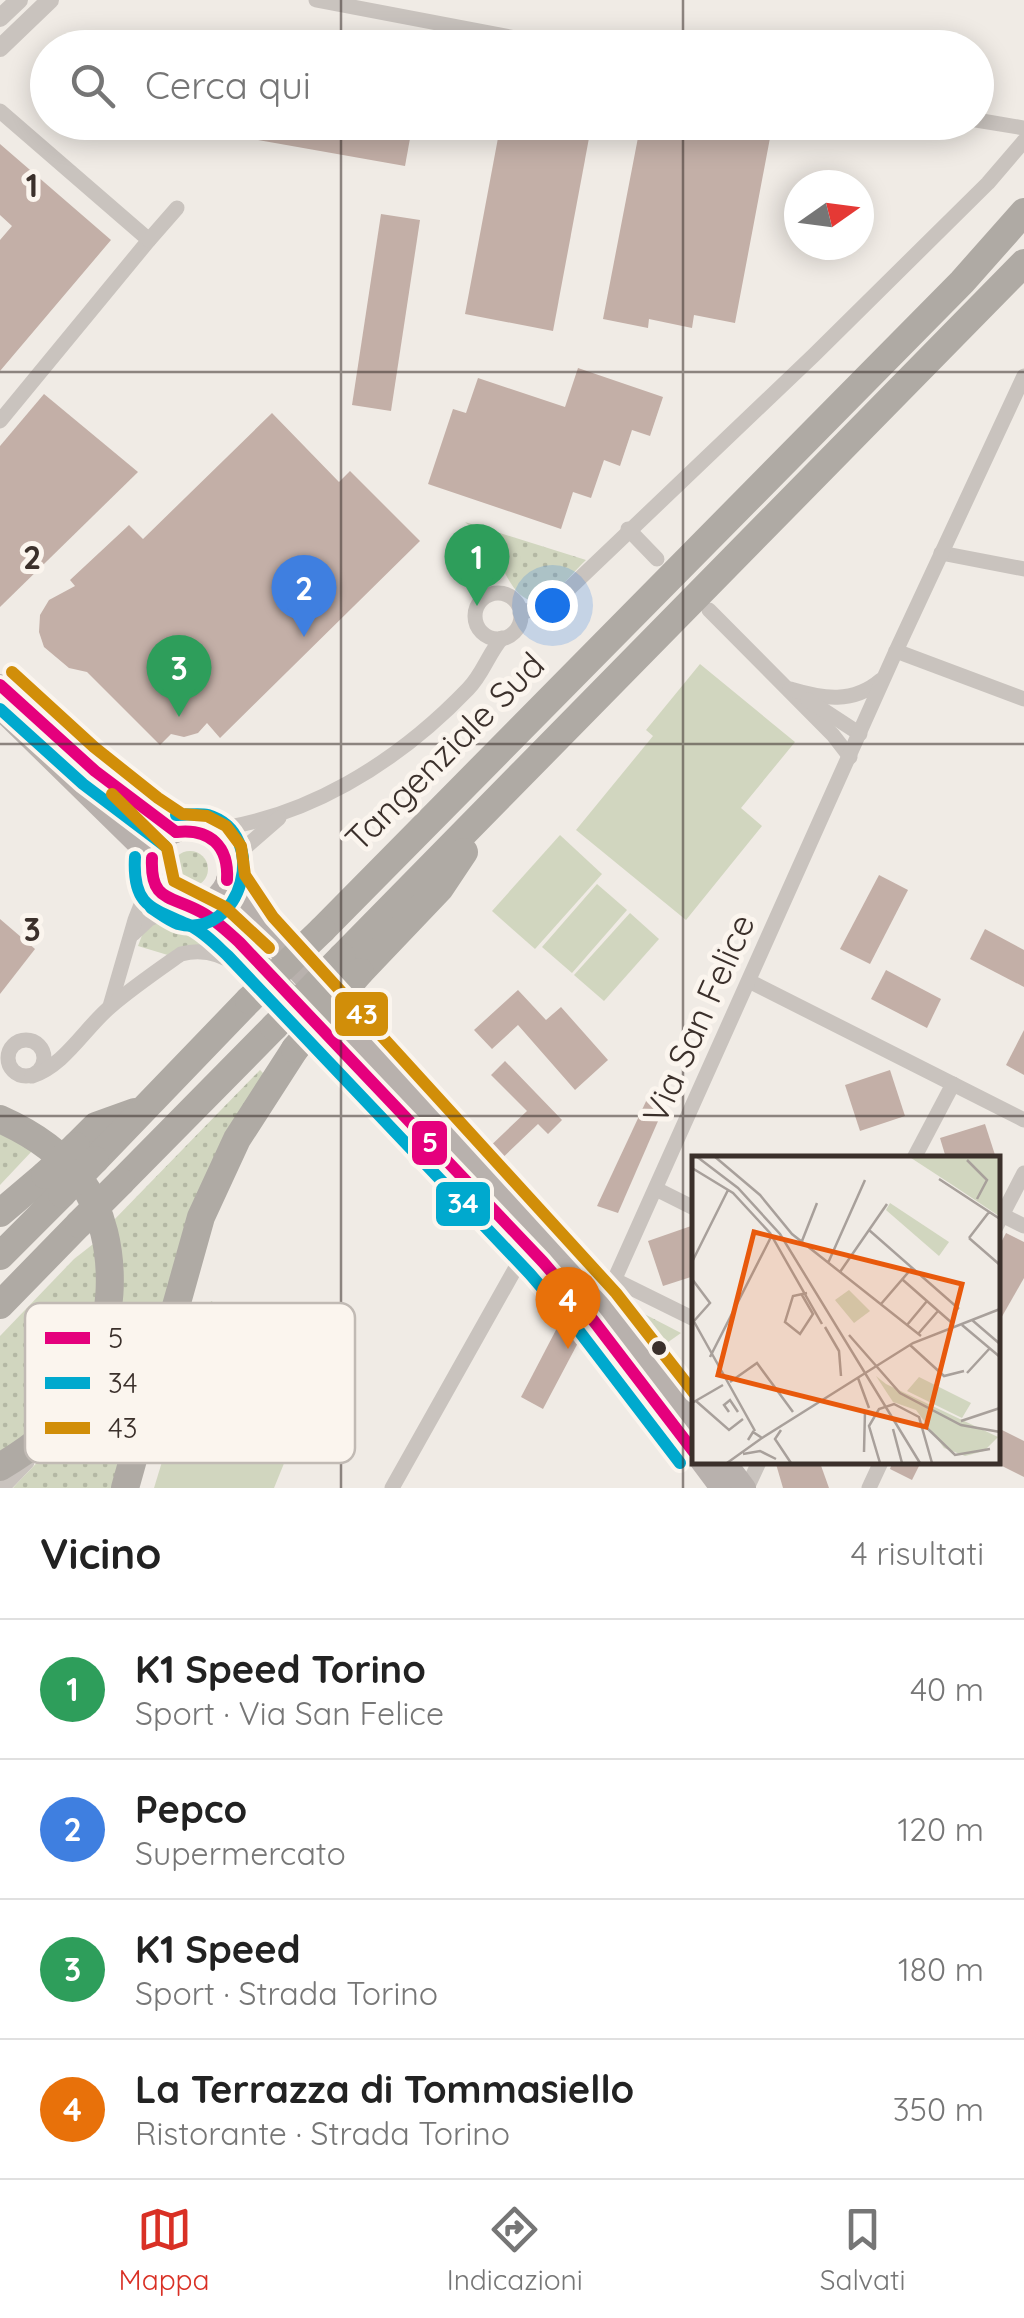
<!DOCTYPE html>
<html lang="it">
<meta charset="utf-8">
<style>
body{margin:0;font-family:Quicksand,sans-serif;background:#f2f2f2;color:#222}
.compass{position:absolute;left:784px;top:170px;width:90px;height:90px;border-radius:50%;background:#fff;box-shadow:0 5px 25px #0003;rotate:76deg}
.you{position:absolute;left:552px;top:605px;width:35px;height:35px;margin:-25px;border:8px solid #fff;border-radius:50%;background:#1a73e8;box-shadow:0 0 0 15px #1a73e833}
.badge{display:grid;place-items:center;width:65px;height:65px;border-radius:50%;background:#d93025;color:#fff;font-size:32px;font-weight:700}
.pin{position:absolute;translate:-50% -82px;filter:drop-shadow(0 2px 5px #0008)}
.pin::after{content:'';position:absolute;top:52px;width:35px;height:30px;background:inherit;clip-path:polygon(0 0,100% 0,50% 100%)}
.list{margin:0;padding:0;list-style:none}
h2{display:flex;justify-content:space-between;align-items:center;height:130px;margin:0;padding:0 40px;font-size:42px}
h2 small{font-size:32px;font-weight:400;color:#767676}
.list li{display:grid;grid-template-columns:65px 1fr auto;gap:30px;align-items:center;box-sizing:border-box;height:140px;padding:0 40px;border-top:2px solid #e0e0e0}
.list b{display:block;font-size:38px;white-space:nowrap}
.list p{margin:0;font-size:32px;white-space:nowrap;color:#767676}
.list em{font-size:32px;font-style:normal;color:#767676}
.icon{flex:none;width:55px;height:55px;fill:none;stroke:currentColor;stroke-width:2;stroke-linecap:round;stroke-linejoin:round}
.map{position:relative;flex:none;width:1024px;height:1488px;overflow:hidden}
.search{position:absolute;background:#fff;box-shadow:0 5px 25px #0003;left:30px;right:30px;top:30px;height:110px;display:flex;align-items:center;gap:25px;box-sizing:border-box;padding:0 35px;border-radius:55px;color:#767676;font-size:38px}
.sheet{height:690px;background:#fff}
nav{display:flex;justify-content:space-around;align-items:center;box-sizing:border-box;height:140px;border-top:2px solid #e0e0e0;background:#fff;font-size:28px;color:#767676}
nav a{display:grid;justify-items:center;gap:5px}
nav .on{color:#d93025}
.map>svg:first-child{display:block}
.grass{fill:url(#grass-dots)}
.park{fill:url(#park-crowns)}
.garden{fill:#d1d6bf}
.building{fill:#c3afa7}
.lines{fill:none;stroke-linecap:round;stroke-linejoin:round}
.minor{stroke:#c9c3be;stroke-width:15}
.tertiary{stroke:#c9c3be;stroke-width:18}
.primary{stroke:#b8b1ad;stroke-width:22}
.motorway{stroke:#afaaa4;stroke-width:28}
.motorway-bridge{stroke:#afaaa4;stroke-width:28}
.bus-1-casing{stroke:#fbf5ee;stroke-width:20}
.bus-2-casing{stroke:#fbf5ee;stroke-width:20}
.bus-3-casing{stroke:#fbf5ee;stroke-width:20}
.bus-1{stroke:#e5007d;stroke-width:12}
.bus-2{stroke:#00a9ce;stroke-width:12}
.bus-3{stroke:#d18e09;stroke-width:12}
.grid{fill:none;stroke:#3b302b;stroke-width:2.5;stroke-opacity:0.55}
.bus-dot{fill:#3b302b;stroke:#fbf5ee;stroke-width:4}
.labels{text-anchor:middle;stroke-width:10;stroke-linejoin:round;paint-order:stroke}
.street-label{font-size:35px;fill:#3b302b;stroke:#fbf5ee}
.inset-road{fill:none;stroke:#a8a09b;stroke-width:2.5}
.view{fill:#e8590c;fill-opacity:0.15;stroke:#e8590c;stroke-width:5}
.inset-edge{fill:none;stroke:#3b302b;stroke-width:5}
.key{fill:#fbf5ee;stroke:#c1bab4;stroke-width:2.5}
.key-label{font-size:28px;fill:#3b302b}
.grid-label{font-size:32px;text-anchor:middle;font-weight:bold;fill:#3b302b;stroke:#fbf5ee;stroke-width:10;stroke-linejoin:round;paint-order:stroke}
.line-badge{stroke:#fbf5ee;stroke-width:4}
.badge-label{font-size:28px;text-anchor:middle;font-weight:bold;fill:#fff}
</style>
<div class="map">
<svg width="1024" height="1488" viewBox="0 0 1024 1488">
<defs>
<pattern id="grass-dots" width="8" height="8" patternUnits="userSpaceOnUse" patternTransform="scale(2.5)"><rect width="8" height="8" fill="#d1d6bf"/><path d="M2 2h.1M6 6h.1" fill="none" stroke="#b4b8a4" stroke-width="1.8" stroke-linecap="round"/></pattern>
<pattern id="park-crowns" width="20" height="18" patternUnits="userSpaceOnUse" patternTransform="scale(2.5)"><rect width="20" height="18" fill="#d1d6bf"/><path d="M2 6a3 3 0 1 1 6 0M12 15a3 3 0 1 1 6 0" fill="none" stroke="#b4b8a4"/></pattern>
</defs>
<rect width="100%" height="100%" fill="#f0ebe5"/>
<!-- grass -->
<g class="grass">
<path d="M465 522 586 560C575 570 565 584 552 594 519 618 505 570 493 550 486 538 475 530 465 522Z"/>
<circle cx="190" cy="869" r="18"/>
<path d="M161 920C189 920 215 928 230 952L171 956 138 946 144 930Z"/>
<path d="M260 1070 264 1074 114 1488H13C62 1436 127 1378 122 1300 120 1274 114 1249 111 1223Z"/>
<polygon points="0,1129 32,1151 0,1185"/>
<polygon points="97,1241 98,1331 57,1412 0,1456 0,1336 74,1259"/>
</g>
<!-- park -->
<polygon class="park" points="625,1304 681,1333 664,1345 644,1334 624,1311"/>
<!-- garden -->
<g class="garden">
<polygon points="700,664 795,742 741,808 762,826 686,920 576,830 653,736 646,730"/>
<polygon points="560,835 602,874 535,949 492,911"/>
<polygon points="597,884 627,910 572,973 542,947"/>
<polygon points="630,913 659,939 604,1001 574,975"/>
<polygon points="211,1301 326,1360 274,1488 154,1488"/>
</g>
<!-- building -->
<g class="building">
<polygon points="291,32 344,42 343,48 288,48"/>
<polygon points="261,122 413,122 405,166 258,140"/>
<polygon points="501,122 592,122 553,331 465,314"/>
<polygon points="641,122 773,122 735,323 694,315 692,328 649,319 648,328 603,319"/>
<polygon points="0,144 111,240 0,371 0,240 12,226 0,215"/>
<polygon points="381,214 420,220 391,411 352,405"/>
<polygon points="578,368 663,397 650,436 632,430 620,466 604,460 591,498 573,492 561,529 428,484 453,409 466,413 478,378 565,407"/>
<polygon points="44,394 138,472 0,607 0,446"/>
<polygon points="272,413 339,482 350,471 420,541 220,738 207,723 198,733 184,737 171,734 160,745 87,672 69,668 44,647 39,632 40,615 49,600 75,586 70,580 129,525 143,539"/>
<polygon points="879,875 908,890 870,964 840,949"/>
<polygon points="0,919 35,949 0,994"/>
<polygon points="985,929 1024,950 1024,987 970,959"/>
<polygon points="886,970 941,999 927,1028 871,999"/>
<polygon points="518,990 546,1020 561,1007 608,1060 575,1090 518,1025 492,1049 474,1030"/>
<polygon points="1024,1030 1024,1075 1006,1065"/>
<polygon points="505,1061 562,1120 548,1134 538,1124 495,1165 484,1152 527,1111 491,1075"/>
<polygon points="890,1070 905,1116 860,1131 845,1085"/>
<polygon points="648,1097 665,1105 618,1213 597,1206"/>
<polygon points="985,1124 996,1158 946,1158 940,1138"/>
<polygon points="694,1225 694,1276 663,1286 648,1241"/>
<polygon points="1006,1233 1024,1242 1024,1278 996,1327 996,1252"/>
<polygon points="557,1328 580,1339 543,1409 521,1397"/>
<polygon points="996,1427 1024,1441 1024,1477 996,1463"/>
<polygon points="788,1460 819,1460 829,1488 783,1488 776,1464"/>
<polygon points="893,1460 922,1460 912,1480 890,1469"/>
</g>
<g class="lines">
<!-- minor -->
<g class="minor">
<polyline points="316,0 568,48"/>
<polyline points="0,111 149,240 0,421"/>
<polyline points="976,120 1024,128"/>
<polyline points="149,240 177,208"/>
<polyline points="628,529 657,559"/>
<polyline points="941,553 1024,569"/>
<circle cx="498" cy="616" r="23"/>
<polyline points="709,610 833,735 850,757"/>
<polyline points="520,613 554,603 814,355 988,183 1024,141"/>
<polyline points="896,651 1024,699"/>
<path d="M790 689C823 699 853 704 881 680"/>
<polyline points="808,700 860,734"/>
<path d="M201 831C304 821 397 763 468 689 483 674 488 654 502 638"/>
<polyline points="229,868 240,852 279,818"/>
<polyline points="133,934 149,919 179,906"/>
<polyline points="749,981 1024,1120"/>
<polyline points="110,1006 135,920 152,877"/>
<circle cx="26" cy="1058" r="18"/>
<path d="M32 1076C64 1066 85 1028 110 1007 132 988 157 971 181 954 239 938 275 1007 313 1041 321 1048 332 1052 341 1056"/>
<polyline points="914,1158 953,1084"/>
<polyline points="656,1189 694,1208"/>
<polyline points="1002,1215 1024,1226"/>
<polyline points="996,1227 1024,1173"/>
<polyline points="615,1280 694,1319"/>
<polyline points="603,1305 896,651 1024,376"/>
<polyline points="2,1488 27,1462"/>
<polyline points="392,1488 528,1246"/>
<polyline points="747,1488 760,1460"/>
<polyline points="869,1488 882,1460"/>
</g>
<!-- tertiary -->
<g class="tertiary">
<polyline points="0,18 19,0"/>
<polyline points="0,48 50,0"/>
</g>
<!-- primary -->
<g class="primary">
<polyline points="0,685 95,771 176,832"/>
<polyline points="0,709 152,858"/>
<circle cx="190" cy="868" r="39"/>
<polyline points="227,880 259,928 603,1305 694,1421"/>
<polyline points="192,908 215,921 240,943 543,1262 593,1320 694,1452"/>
<polyline points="700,1460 721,1488"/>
<polyline points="724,1460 745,1488"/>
</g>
<!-- motorway -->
<g class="motorway">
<polyline points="322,930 962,282 1024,212"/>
<polyline points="342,957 1024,263"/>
<polyline points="360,972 440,888 464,852"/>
<path d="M0 1119C29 1132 60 1152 79 1178 127 1242 115 1347 70 1409 53 1433 25 1452 0 1467"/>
<polyline points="76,1146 96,1126 135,1112"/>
<polyline points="95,1160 249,1000"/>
<polyline points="121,1182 274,1027"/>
<polyline points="0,1213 45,1175"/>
<polyline points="0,1256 62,1194"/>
<polyline points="0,1305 79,1224"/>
<polyline points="125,1488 201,1217 237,1139 295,1049"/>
</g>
<!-- motorway-bridge -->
<g class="motorway-bridge">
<polyline points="249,1000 322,930"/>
<polyline points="274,1027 342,957"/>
<polyline points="295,1049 360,972"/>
<polyline points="45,1175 76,1146"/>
<polyline points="62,1194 95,1160"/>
<polyline points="79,1224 121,1182"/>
</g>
<!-- bus-1 casing -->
<g class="bus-1-casing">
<g id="bus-1">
<polyline points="0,685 95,771 176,832"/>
<path d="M176 832C210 828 229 846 227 880"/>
<path d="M152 858C150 902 170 895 201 912 216 920 228 932 240 943L543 1262 593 1320 694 1452"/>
</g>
</g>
<!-- bus-2 casing -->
<g class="bus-2-casing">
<g id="bus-2">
<polyline points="0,709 83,784 165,846"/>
<path d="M135 857C132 906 151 908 189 925 204 932 216 945 228 956L530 1274 579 1331 680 1463"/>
<path d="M151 908C159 913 169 921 178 924 242 940 271 834 208 815 199 813 186 815 176 815"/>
</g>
</g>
<!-- bus-3 casing -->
<g class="bus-3-casing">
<g id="bus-3">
<polyline points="12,672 94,747 158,798 182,814 207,816 226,826 241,846 245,875 273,917 616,1293 694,1393"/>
<polyline points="112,794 167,848 174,881 225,907 269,948"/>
</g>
</g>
<!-- bus-1 -->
<use href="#bus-1" class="bus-1"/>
<!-- bus-2 -->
<use href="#bus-2" class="bus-2"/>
<!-- bus-3 -->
<use href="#bus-3" class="bus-3"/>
</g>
<!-- grid -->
<path class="grid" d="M341 0V48M683 0V48M341 122V1488M683 122V1488M0 372H1024M0 744H1024M0 1116H1024"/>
<!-- markers -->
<circle class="bus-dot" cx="659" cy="1348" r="9"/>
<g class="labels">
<!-- street labels -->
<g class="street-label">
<text transform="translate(445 752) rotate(-45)" y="12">Tangenziale Sud</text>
<text transform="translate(699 1019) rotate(-66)" y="12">Via San Felice</text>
</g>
</g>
<!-- overview -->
<g transform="translate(692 1156)">
<rect width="308" height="308" fill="#f0ebe5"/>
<path d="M184 220 194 228 306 281 292 295 273 300 252 292 224 254 201 246Z" fill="#d1d6bf"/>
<path d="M216 0H307V60L259 28Z" fill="#d1d6bf"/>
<path d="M198 47 257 86 247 100 194 54Z" fill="#d1d6bf"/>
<path d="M157 134 178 155 162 167 143 144ZM227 221 279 247 270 262 215 235Z" fill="#d1d6bf"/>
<path class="inset-road" d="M4 0 46 32 88 78 228 307M22 0 68 39 100 78 229 180M275 4 295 24 285 43M0 12 41 37 78 77 130 168M247 23 308 63M177 74 267 153M277 82 308 109M277 82 297 56M110 85 125 47M0 106 36 34M136 107 173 24M148 116 195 48M0 123 18 147 2 165M211 124 260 167M110 139 121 158 108 178 93 166 101 140 115 137M189 148 220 112M0 162 63 275M280 164 308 188M215 169 235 145M270 169 308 201M133 171 147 195 149 220M226 178 246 155M157 179 208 237 269 269 308 276M218 189 252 220 272 215M18 201 80 79M275 217 298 192M166 222 177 252M38 226 65 207 101 256M4 245 37 274 51 263M0 247 31 229M37 256 32 249 38 244 46 256M269 265 308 252M234 271 263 299 298 293M201 273 210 307M89 274 83 283 99 307M70 282 221 187 308 153M172 296 173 255M51 298 68 295 84 303M35 307 70 282 61 276 56 284M188 307 177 270 187 253 202 248 227 261 240 307"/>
<path class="view" d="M62 76 270 128 234 271 26 219Z"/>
<rect width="308" height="308" class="inset-edge"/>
</g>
<!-- legend -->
<rect x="25" y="1303" width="330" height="160" rx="15" class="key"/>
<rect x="45" y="1332" width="45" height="12" fill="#e5007d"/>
<rect x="45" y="1377" width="45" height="12" fill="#00a9ce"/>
<rect x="45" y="1422" width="45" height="12" fill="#d18e09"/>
<g class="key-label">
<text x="108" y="1348">5</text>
<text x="108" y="1393">34</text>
<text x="108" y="1438">43</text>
</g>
<g class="grid-label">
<text x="32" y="197">1</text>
<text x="32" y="569">2</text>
<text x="32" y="941">3</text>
</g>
<g class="line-badge">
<rect x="333" y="990" width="57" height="48" rx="10" fill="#d18e09"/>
<rect x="410" y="1119" width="39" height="48" rx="10" fill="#e5007d"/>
<rect x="434" y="1180" width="58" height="48" rx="10" fill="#00a9ce"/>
</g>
<g class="badge-label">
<text x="362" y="1024">43</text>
<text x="430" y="1152">5</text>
<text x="463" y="1213">34</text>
</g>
</svg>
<svg class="compass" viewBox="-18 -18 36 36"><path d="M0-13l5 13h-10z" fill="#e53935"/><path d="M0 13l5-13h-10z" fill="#767676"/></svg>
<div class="you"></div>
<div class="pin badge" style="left:477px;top:606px;background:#2e9e5b">1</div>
<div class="pin badge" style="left:304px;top:637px;background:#3f7fe0">2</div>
<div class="pin badge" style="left:179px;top:717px;background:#2e9e5b">3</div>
<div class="pin badge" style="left:568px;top:1349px;background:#e8710a">4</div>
<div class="search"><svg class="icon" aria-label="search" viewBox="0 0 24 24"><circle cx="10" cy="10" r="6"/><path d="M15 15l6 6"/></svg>Cerca qui</div>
</div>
<section class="sheet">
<h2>Vicino<small>4 risultati</small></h2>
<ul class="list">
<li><span class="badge" style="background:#2e9e5b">1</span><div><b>K1 Speed Torino</b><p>Sport · Via San Felice</p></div><em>40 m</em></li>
<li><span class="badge" style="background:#3f7fe0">2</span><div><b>Pepco</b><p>Supermercato</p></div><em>120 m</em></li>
<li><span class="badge" style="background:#2e9e5b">3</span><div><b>K1 Speed</b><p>Sport · Strada Torino</p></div><em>180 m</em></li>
<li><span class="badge" style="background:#e8710a">4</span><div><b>La Terrazza di Tommasiello</b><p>Ristorante · Strada Torino</p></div><em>350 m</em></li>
</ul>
</section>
<nav>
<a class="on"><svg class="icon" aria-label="map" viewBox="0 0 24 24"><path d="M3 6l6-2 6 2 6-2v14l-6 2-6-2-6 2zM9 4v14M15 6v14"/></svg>Mappa</a>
<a><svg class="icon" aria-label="directions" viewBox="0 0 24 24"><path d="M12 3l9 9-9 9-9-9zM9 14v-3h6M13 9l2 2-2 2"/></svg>Indicazioni</a>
<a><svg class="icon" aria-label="saved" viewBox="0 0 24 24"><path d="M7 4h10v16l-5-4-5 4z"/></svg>Salvati</a>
</nav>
